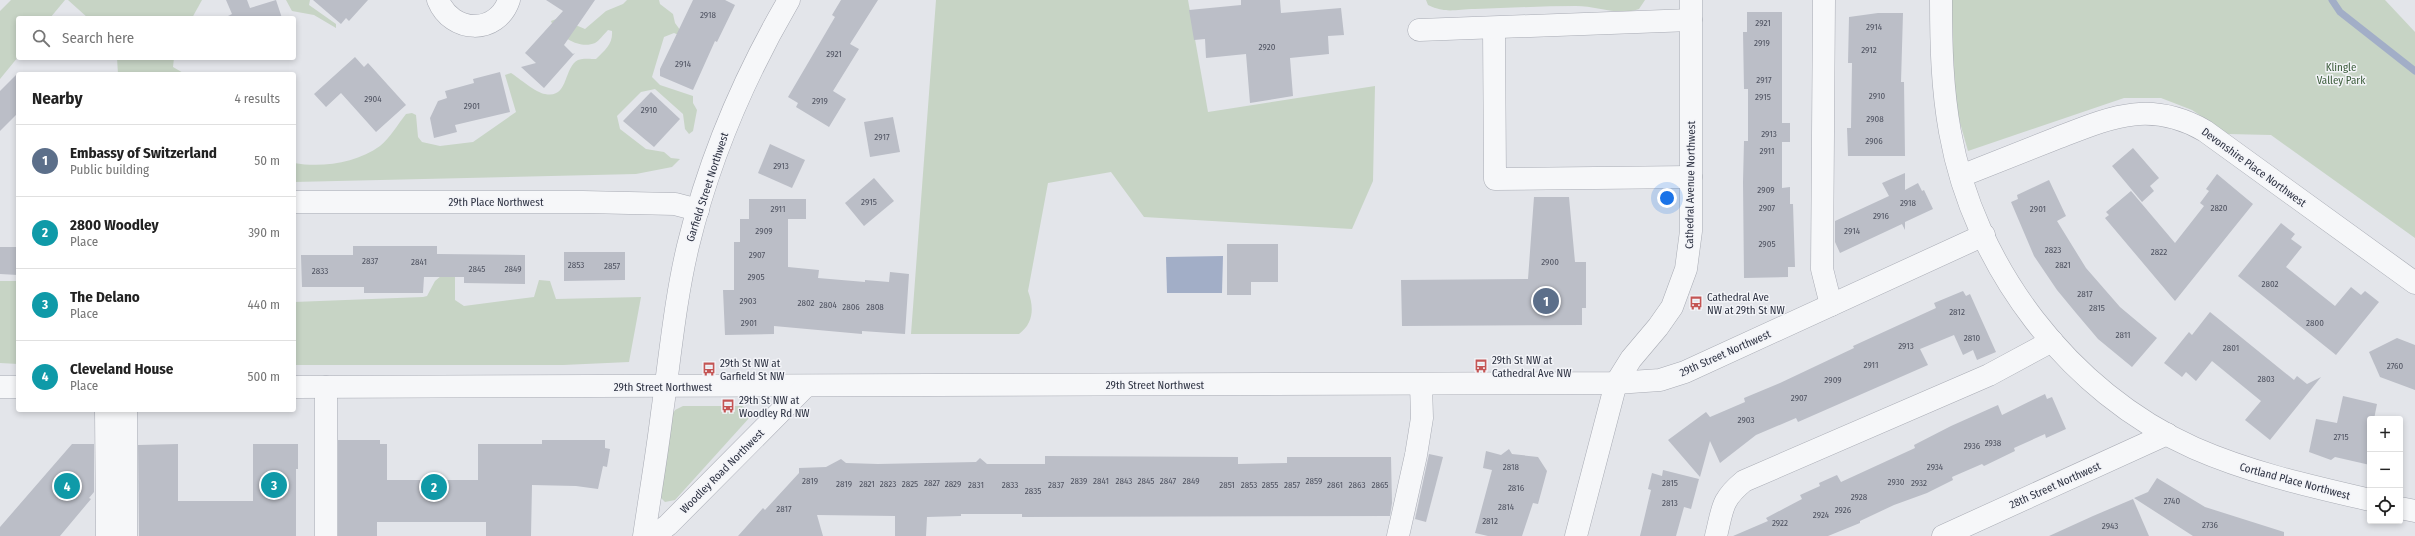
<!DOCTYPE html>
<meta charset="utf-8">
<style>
body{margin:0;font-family:"Fira Sans Condensed",sans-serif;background:#f2f2f2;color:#222}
.controls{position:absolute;right:12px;bottom:12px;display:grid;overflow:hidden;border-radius:4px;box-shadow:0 2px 6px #0003}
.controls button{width:36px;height:36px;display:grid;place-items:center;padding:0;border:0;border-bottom:1px solid #e0e0e0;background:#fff;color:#222;font:20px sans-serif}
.you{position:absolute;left:1667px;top:198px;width:14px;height:14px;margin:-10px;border:3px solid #fff;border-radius:50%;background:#1a73e8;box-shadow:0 0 0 6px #1a73e833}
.badge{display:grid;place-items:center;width:26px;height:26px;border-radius:50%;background:#0b8043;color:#fff;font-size:13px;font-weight:700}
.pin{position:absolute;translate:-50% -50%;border:2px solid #fff;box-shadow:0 1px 4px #0006}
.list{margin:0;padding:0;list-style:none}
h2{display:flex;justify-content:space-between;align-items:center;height:52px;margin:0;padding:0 16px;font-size:17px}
h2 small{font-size:13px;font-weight:400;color:#767676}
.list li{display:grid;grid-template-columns:26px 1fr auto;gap:12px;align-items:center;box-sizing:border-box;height:72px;padding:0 16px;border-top:1px solid #e0e0e0}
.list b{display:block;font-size:15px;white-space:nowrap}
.list p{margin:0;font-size:13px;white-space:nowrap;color:#767676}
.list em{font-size:13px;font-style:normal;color:#767676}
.icon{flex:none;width:22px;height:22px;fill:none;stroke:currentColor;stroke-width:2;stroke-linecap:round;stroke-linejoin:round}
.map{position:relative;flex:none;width:2415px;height:536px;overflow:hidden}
.search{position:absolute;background:#fff;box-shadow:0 2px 6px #0003;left:16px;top:16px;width:280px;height:44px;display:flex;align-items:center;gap:10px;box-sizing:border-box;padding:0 14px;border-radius:4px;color:#767676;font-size:15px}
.panel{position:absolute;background:#fff;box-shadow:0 2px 6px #0003;left:16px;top:72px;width:280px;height:340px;border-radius:4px}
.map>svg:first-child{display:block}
.green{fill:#c7d4c5}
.water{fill:#a2aec7}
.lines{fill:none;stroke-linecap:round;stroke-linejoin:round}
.stream{stroke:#a2aec7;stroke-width:7}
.building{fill:#bbbec7}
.minor-casing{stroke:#a8abb4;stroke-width:23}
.minor{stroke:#f6f7f9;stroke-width:22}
.labels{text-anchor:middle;stroke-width:3;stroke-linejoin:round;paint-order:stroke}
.number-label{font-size:9px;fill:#505462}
.park-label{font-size:11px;fill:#3c5c3b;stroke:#f3f4f8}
.street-label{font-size:11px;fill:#2c3141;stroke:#f3f4f8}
.poi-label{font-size:11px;fill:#2c3141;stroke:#f3f4f8;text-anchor:start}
</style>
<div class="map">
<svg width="2415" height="536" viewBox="0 0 2415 536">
<rect width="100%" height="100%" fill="#e3e5ea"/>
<!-- green -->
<g class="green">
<polygon points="11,0 65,0 50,18 18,18 18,57 0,79 0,11"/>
<polygon points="68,0 202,0 192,18 88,18"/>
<polygon points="286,0 310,0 309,5 336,24 336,28 314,15 292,11"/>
<path d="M627 0H659L660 4 673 14 675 23 686 38 674 33 664 37 652 77 660 85 693 96V103L697 110 693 131 689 134 685 129 683 114 655 89 641 92 617 116 620 129 646 149 664 152 671 158 680 159 672 167 636 174 294 182V163C322 168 357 163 380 146 390 138 398 124 406 114L412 113 416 115 418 137 422 142 440 146 473 142 516 112 505 75 511 73C519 78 536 93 545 94 569 99 563 68 578 60 583 58 591 59 596 59 605 50 613 44 612 31L608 30C604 34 599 41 595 43 579 50 556 35 551 21L559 18 585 29 606 11 623 4Z"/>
<path d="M936 0H1188L1208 112 1375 86 1373 181 1352 229 1144 217 1111 172 1048 183 1028 291C1034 307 1034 323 1019 334H911Z"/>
<path d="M1426 0H1645L1639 9C1618 16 1597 6 1576 6 1542 6 1508 8 1475 9 1455 9 1447 14 1428 5Z"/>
<polygon points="1950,0 2385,0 2415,32 2415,238 2271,135 2228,134 2192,110 2161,98 2124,98 1968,151 1953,98"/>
<polygon points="117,58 174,58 173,67 185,74 118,74"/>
<polygon points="448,270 455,274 455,300 464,306 534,297 539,280 550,281 556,299 641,297 629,362 563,365 294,365 294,302 423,297 427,296 435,281"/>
<polygon points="0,281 18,281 18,364 0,363"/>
<polygon points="683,406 742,406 748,410 750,417 675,500 665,502 659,496 672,415 675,410"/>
</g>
<!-- water -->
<polygon class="water" points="1223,256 1222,293 1167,293 1166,257"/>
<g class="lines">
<!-- stream -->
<polyline class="stream" points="2332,0 2340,12 2415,71"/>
</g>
<!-- building -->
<g class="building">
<polygon points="226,0 247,0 250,8 276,0 282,18 228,18 228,16 232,14"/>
<polygon points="313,0 368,0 349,21 346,18 341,24"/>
<polygon points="546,0 595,0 564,45 573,54 575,53 544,88 521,67 536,63 525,53 563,11"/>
<polygon points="693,0 725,0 735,5 717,42 715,41 693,90 660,76 660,69"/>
<polygon points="841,0 878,0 850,44 859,49 833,91 846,99 829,127 796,107 798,103 788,97 835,17 832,15"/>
<polygon points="1241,0 1280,0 1281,13 1341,8 1344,35 1328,36 1329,54 1290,58 1293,96 1250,103 1246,54 1206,58 1205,39 1194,40 1189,10 1241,5"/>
<polygon points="1747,12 1782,12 1782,123 1790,123 1790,142 1782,142 1782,188 1790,187 1790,204 1793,204 1795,267 1788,267 1788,277 1744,278 1743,182 1744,141 1748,141 1748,89 1744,89 1743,32 1747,32"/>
<polygon points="1878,13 1903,13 1901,82 1904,82 1905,156 1848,156 1847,128 1851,128 1852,63 1848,63 1849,17"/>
<polygon points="355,57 364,67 368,63 406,105 376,132 341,93 326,107 314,94"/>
<polygon points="500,72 510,112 455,125 457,132 434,138 430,118 438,101 447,98 445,91 474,83 473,79"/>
<polygon points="18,73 18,113 0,131 0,91"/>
<polygon points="651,92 680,119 654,147 623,121"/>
<polygon points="893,117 900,152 870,157 864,122"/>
<polygon points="770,144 805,160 792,188 758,173"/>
<polygon points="2133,148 2159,178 2150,186 2154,191 2142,202 2112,166"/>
<polygon points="1905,173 1905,190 1918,183 1922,191 1924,190 1933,209 1905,222 1905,230 1902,224 1840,253 1835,242 1835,221 1889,196 1882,183"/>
<polygon points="2217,174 2253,204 2175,301 2105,218 2109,215 2106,212 2131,191 2175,243 2204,206 2200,203 2209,191 2206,189"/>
<polygon points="874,178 894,201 864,226 845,203"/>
<polygon points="2049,180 2066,216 2057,221 2086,268 2120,307 2157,338 2132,367 2098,339 2076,313 2057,290 2034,256 2011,202 2018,199 2017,195"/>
<polygon points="1534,197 1569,197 1575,262 1586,262 1586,308 1582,308 1582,325 1402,326 1401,280 1528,279"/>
<polygon points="749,199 806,199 806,219 788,219 788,267 819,270 818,278 865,282 865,280 889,282 890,272 909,274 905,334 862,331 862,334 774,326 774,334 725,335 723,290 734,290 734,242 740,242 740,219 749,219"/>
<polygon points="2281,223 2295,234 2291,239 2302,247 2286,267 2335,306 2351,287 2361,295 2365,291 2379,302 2336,355 2238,276"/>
<polygon points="1227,244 1278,244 1278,282 1251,282 1251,295 1227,295"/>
<polygon points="353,246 437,246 437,254 525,255 525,284 464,283 464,277 424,277 423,293 364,293 364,287 302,287 301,255 353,255"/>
<polygon points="0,247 18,247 18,275 0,274"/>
<polygon points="564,252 625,252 625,280 564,281"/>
<polygon points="1963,291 1966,296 1970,294 1996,352 1977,360 1973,350 1963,355 1954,335 1920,349 1928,365 1798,422 1796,418 1756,435 1720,463 1710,441 1700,477 1668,440 1706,412 1710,417 1745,402 1744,398 1780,383 1854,348 1853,346 1936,308 1934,303"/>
<polygon points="2210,312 2294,380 2297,376 2307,384 2321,377 2270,440 2245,420 2261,401 2212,361 2196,381 2186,372 2182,377 2164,363 2189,332 2192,335"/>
<polygon points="2397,338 2415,345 2415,390 2380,377 2369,352"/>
<polygon points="2045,394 2047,399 2052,397 2066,429 2046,438 2045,434 2014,448 2015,451 1984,466 1982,464 1952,477 1953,480 1927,493 1894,505 1860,521 1860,523 1828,536 1733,536 1768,521 1766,518 1802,499 1800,495 1820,486 1819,483 1837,475 1841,482 1915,448 1914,445 1951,426 1998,405 2002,415"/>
<polygon points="2343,396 2377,404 2374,419 2370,419 2370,465 2335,457 2331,460 2309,452 2316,419 2337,423"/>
<polygon points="338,440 380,440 380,444 387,444 387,480 478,480 478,444 542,444 542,440 605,440 605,448 610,449 607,467 603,466 598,489 576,486 532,485 531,536 486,536 486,522 377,522 377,536 338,536"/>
<polygon points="72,444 94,444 94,492 89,498 91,499 60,536 0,536 0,527"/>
<polygon points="178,444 178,501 253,501 253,444 298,444 298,469 296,469 296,536 139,536 138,445"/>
<polygon points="1509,449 1512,454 1538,457 1547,471 1538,504 1533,503 1522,536 1488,536 1475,533 1492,470 1483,468 1486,451 1501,455"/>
<polygon points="1429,454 1443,457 1426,522 1415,519"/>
<polygon points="1045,456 1238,457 1238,464 1287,463 1287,457 1391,457 1392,503 1390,516 1022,517 1022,514 961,514 961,516 927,517 926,536 895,536 895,516 817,515 823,536 738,536 763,508 765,510 799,473 799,468 826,467 841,459 846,463 878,464 976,462 980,458 987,464 1045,464"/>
<polygon points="1663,470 1699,479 1691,509 1684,507 1676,536 1640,536 1651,490 1648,489 1652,473 1662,476"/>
<polygon points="2157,478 2205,507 2284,532 2284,536 2193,536 2134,498 2148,492"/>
<polygon points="2133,499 2149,536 2049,536 2093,516"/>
</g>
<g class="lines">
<!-- minor casing -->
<g class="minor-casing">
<g id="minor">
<path d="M438 0C452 34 497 35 509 0"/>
<polyline points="1824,0 1822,269 1831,305"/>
<path d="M1941 0C1941 44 1942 88 1950 132 1974 267 2069 392 2194 448 2251 473 2310 486 2370 500"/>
<polyline points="1494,28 1495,179 1691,177"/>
<polyline points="1419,30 1691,20"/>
<path d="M1961 176C1992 164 2022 152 2052 140 2107 119 2148 98 2205 131L2415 283"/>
<polyline points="294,202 583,202 675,204 698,210"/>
<polyline points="0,387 18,387"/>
<polyline points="294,387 1616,383 1660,380 1685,372 1984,235"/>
<polyline points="326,387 326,536"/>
<polyline points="106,410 107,536"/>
<polyline points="2400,508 2415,511"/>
<polyline points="126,536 126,410"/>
<path d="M644 536C650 495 657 454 662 413 670 358 675 300 688 246 709 159 744 77 789 0"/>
<polyline points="653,536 668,525 805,387"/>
<polyline points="1398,536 1416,455 1422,418 1421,384"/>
<polyline points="1576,536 1616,383 1631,359 1658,327 1672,307 1686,269 1691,231 1691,0"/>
<path d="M1716 536C1723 508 1721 500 1744 481L1989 375 2052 341"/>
<polyline points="1943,536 2167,434"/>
</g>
</g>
<!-- minor -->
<use href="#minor" class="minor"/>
</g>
<!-- icons -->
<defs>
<g id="bus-bare" transform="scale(1.08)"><path d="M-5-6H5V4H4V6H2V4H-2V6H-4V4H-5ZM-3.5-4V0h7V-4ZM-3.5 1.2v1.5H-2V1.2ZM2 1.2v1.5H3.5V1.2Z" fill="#c45554" stroke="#f3f4f8" stroke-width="2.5" paint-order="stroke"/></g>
</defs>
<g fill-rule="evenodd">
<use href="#bus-bare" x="1696" y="303"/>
<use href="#bus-bare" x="1481" y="366"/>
<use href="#bus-bare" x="709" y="369"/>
<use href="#bus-bare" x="728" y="406"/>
</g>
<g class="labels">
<!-- number labels -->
<g class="number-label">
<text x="708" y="18">2918</text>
<text x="1763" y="26">2921</text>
<text x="1874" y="30">2914</text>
<text x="1762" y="46">2919</text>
<text x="1267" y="50">2920</text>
<text x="1869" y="53">2912</text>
<text x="834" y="57">2921</text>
<text x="683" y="67">2914</text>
<text x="1764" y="83">2917</text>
<text x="1877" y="99">2910</text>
<text x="1763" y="100">2915</text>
<text x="373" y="102">2904</text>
<text x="820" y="104">2919</text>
<text x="472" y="109">2901</text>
<text x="649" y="113">2910</text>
<text x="1875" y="122">2908</text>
<text x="1769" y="137">2913</text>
<text x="882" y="140">2917</text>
<text x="1874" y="144">2906</text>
<text x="1767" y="154">2911</text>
<text x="781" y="169">2913</text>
<text x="1766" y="193">2909</text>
<text x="869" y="205">2915</text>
<text x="1908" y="206">2918</text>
<text x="1767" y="211">2907</text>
<text x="2219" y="211">2820</text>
<text x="778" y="212">2911</text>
<text x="2038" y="212">2901</text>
<text x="1881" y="219">2916</text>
<text x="764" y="234">2909</text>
<text x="1852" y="234">2914</text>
<text x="1767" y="247">2905</text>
<text x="2053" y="253">2823</text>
<text x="2159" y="255">2822</text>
<text x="757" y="258">2907</text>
<text x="370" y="264">2837</text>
<text x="419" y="265">2841</text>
<text x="1550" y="265">2900</text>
<text x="576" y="268">2853</text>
<text x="2063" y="268">2821</text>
<text x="612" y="269">2857</text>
<text x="477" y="272">2845</text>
<text x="513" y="272">2849</text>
<text x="320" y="274">2833</text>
<text x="756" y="280">2905</text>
<text x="2270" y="287">2802</text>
<text x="2085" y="297">2817</text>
<text x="748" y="304">2903</text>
<text x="806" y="306">2802</text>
<text x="828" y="308">2804</text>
<text x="851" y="310">2806</text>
<text x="875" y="310">2808</text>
<text x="2097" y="311">2815</text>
<text x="1957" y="315">2812</text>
<text x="749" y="326">2901</text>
<text x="2315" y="326">2800</text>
<text x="2123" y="338">2811</text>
<text x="1972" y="341">2810</text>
<text x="1906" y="349">2913</text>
<text x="2231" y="351">2801</text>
<text x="1871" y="368">2911</text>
<text x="2395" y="369">2760</text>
<text x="2266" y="382">2803</text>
<text x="1833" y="383">2909</text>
<text x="1799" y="401">2907</text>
<text x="1746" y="423">2903</text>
<text x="2341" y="440">2715</text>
<text x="1993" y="446">2938</text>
<text x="1972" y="449">2936</text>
<text x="1511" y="470">2818</text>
<text x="1935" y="470">2934</text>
<text x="810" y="484">2819</text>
<text x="1079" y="484">2839</text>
<text x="1101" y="484">2841</text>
<text x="1124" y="484">2843</text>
<text x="1146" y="484">2845</text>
<text x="1168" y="484">2847</text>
<text x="1191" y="484">2849</text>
<text x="1314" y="484">2859</text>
<text x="1896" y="485">2930</text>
<text x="932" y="486">2827</text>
<text x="1670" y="486">2815</text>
<text x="1919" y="486">2932</text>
<text x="844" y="487">2819</text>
<text x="867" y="487">2821</text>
<text x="888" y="487">2823</text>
<text x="910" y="487">2825</text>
<text x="953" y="487">2829</text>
<text x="976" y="488">2831</text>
<text x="1010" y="488">2833</text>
<text x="1056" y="488">2837</text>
<text x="1227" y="488">2851</text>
<text x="1249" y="488">2853</text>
<text x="1270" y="488">2855</text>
<text x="1292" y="488">2857</text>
<text x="1335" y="488">2861</text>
<text x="1357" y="488">2863</text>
<text x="1380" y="488">2865</text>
<text x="1516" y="491">2816</text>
<text x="1033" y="494">2835</text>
<text x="1859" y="500">2928</text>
<text x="2172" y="504">2740</text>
<text x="1670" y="506">2813</text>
<text x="1506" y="510">2814</text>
<text x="784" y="512">2817</text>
<text x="1843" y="513">2926</text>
<text x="1821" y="518">2924</text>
<text x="1490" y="524">2812</text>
<text x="1780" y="526">2922</text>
<text x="2210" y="528">2736</text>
<text x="2110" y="529">2943</text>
</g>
<!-- park labels -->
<g class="park-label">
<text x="2341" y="71">Klingle<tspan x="2341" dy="13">Valley Park</tspan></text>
</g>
<!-- street labels -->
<g class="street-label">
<text transform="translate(2254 167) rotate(36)" y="4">Devonshire Place Northwest</text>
<text transform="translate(1690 185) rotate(-89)" y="4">Cathedral Avenue Northwest</text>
<text transform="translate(707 187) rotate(-72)" y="4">Garfield Street Northwest</text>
<text x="496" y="206">29th Place Northwest</text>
<text transform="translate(1725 353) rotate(-24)" y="4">29th Street Northwest</text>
<text x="1155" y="389">29th Street Northwest</text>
<text x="663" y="391">29th Street Northwest</text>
<text transform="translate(722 471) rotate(-45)" y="4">Woodley Road Northwest</text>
<text transform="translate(2295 481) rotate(15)" y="4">Cortland Place Northwest</text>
<text transform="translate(2055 485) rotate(-24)" y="4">28th Street Northwest</text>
</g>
<!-- poi labels -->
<g class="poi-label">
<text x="1707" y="301">Cathedral Ave<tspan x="1707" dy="13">NW at 29th St NW</tspan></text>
<text x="1492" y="364">29th St NW at<tspan x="1492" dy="13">Cathedral Ave NW</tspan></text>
<text x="720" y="367">29th St NW at<tspan x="720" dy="13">Garfield St NW</tspan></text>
<text x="739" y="404">29th St NW at<tspan x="739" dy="13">Woodley Rd NW</tspan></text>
</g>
</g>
</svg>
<div class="controls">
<button>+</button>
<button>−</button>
<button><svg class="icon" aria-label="locate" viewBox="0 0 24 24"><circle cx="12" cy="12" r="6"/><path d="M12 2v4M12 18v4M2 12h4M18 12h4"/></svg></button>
</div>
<div class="you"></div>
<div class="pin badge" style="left:1546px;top:301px;background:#5c6f8a">1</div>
<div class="pin badge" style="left:434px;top:487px;background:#0f9aa8">2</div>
<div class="pin badge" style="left:274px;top:485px;background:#0f9aa8">3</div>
<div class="pin badge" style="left:67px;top:486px;background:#0f9aa8">4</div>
<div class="search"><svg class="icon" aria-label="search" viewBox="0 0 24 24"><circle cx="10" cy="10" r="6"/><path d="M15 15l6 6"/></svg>Search here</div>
<section class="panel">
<h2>Nearby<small>4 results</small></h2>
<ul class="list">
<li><span class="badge" style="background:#5c6f8a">1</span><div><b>Embassy of Switzerland</b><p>Public building</p></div><em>50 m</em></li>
<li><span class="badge" style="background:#0f9aa8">2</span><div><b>2800 Woodley</b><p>Place</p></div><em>390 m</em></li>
<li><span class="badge" style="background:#0f9aa8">3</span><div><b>The Delano</b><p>Place</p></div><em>440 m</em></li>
<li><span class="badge" style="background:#0f9aa8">4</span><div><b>Cleveland House</b><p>Place</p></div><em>500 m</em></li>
</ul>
</section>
</div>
